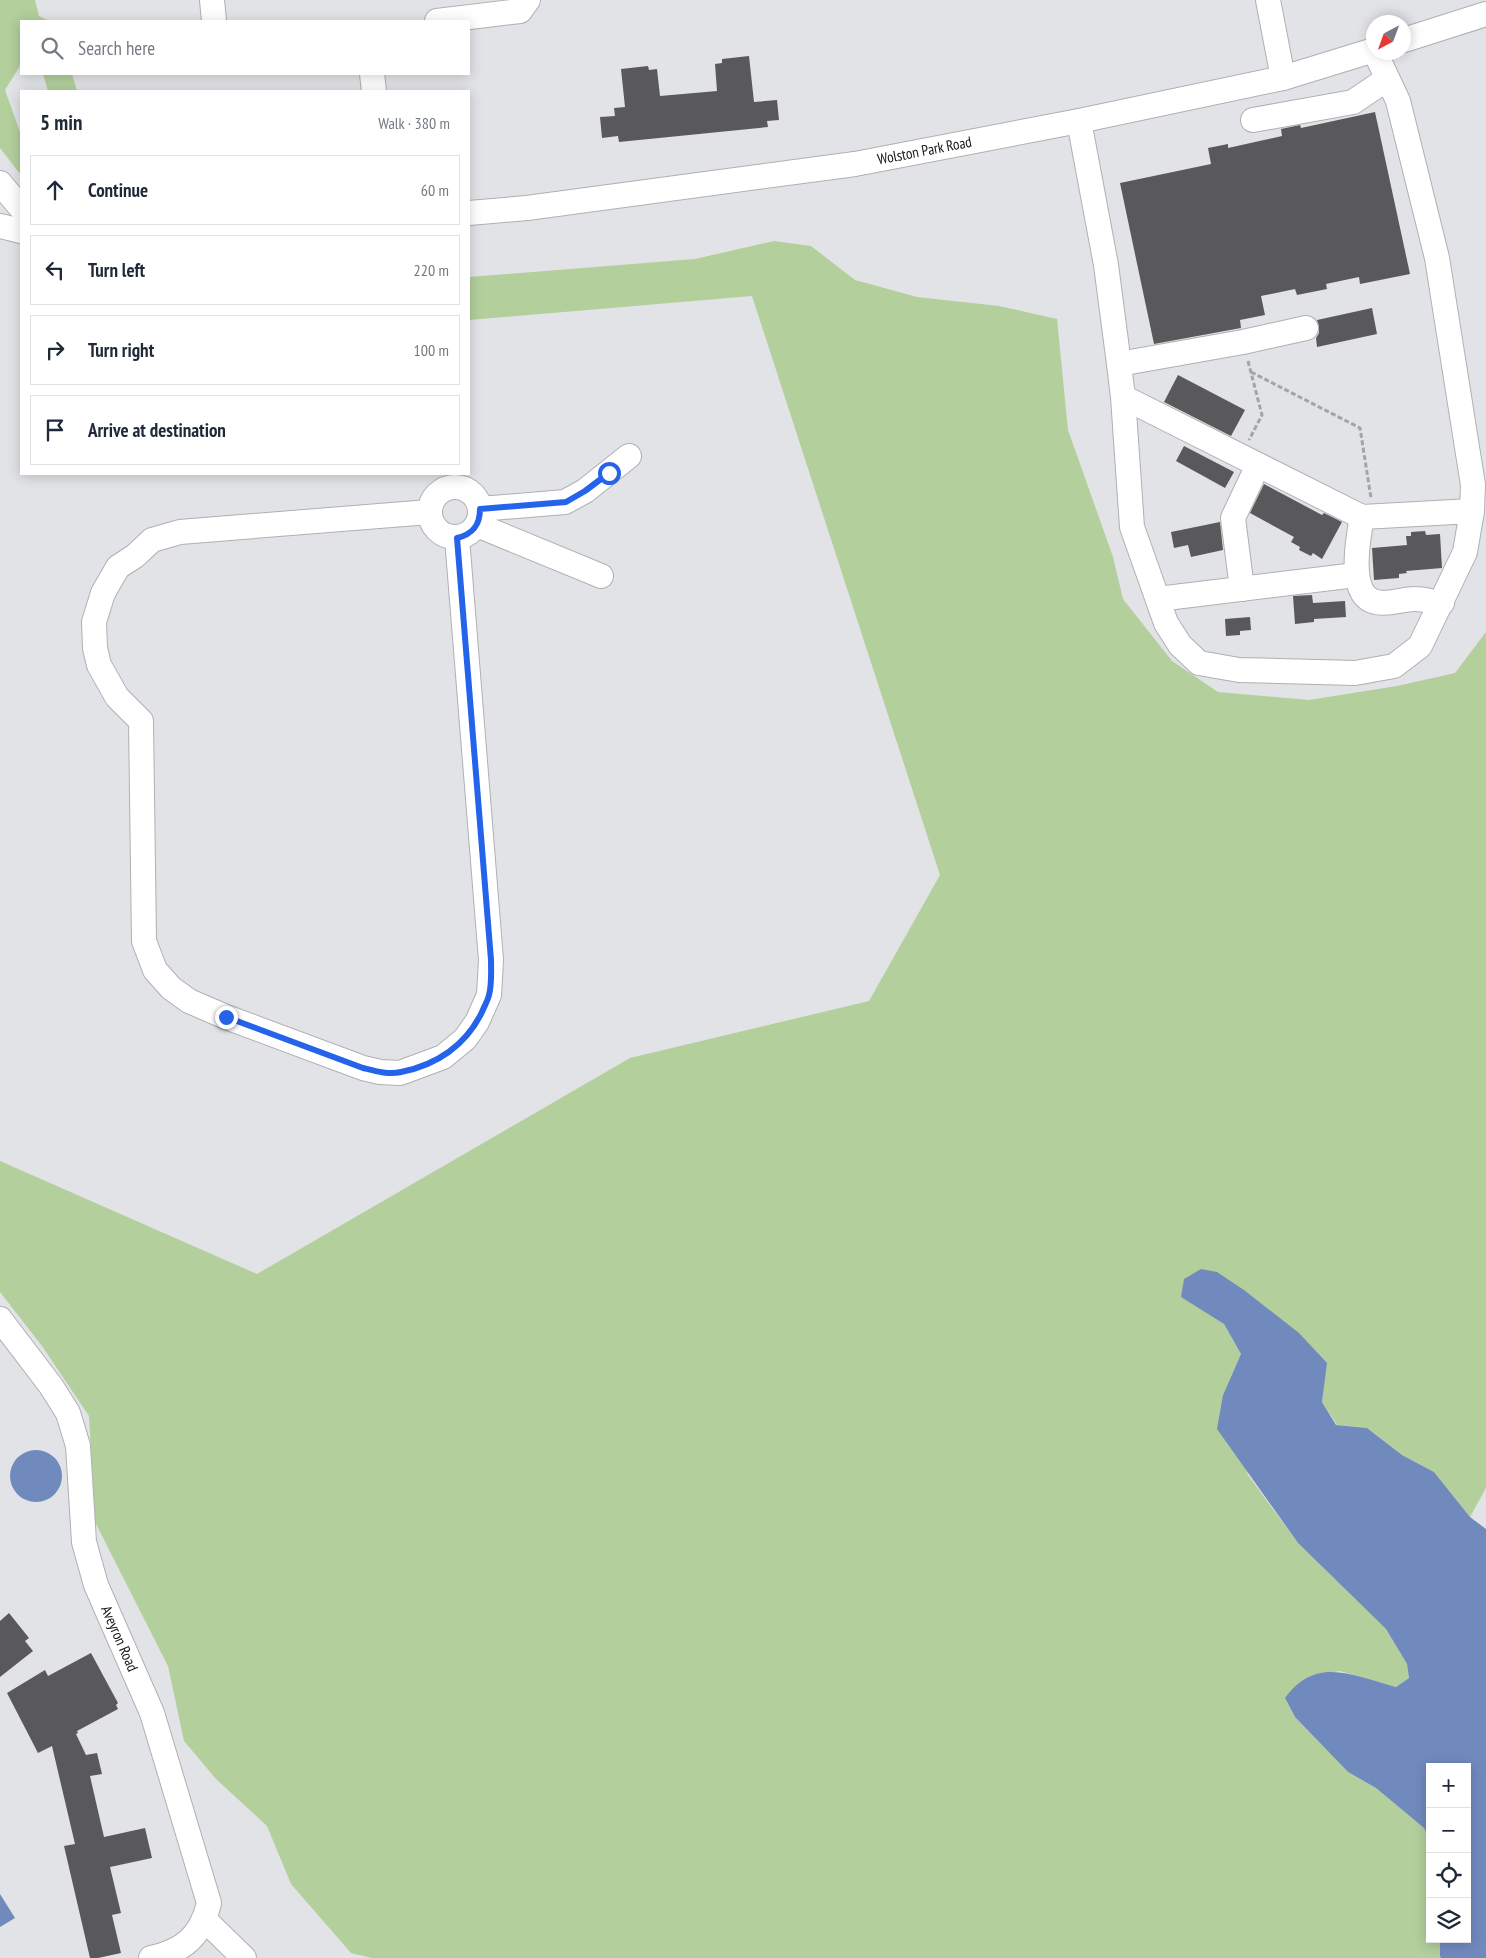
<!DOCTYPE html>
<meta charset="utf-8">
<style>
body{margin:0;font-family:"PT Sans Narrow",sans-serif;background:#f6f6f7;color:#1f2937}
.controls{position:absolute;right:15px;bottom:15px;display:grid;overflow:hidden;border-radius:0px;box-shadow:0 2px 12px #0003}
.controls button{width:45px;height:45px;display:grid;place-items:center;padding:0;border:0;border-bottom:1px solid #e0e1e3;background:#fff;color:#1f2937;font:25px sans-serif}
.compass{position:absolute;left:1366px;top:15px;width:45px;height:45px;border-radius:50%;background:#fff;box-shadow:0 2px 12px #0003;rotate:221deg}
.stop{position:absolute;width:15px;height:15px;margin:-11px;border:4px solid #2563eb;border-radius:50%;background:#fff}
.stop.end{background:#2563eb;border-color:#fff;box-shadow:0 1px 5px #0008}
.list{margin:0;padding:0;list-style:none}
h2{display:flex;justify-content:space-between;align-items:center;height:65px;margin:0;padding:0 20px;font-size:21px}
h2 small{font-size:16px;font-weight:400;color:#747a83}
.list li{display:grid;grid-template-columns:32px 1fr auto;gap:15px;align-items:center;box-sizing:border-box;height:70px;margin:0 10px 10px;padding:0 10px;border:1px solid #e0e1e3;border-radius:0px}
.list b{display:block;font-size:19px;white-space:nowrap}
.list em{font-size:16px;font-style:normal;color:#747a83}
.icon{flex:none;width:28px;height:28px;fill:none;stroke:currentColor;stroke-width:2;stroke-linecap:round;stroke-linejoin:round}
.map{position:relative;flex:none;width:1486px;height:1958px;overflow:hidden}
.search{position:absolute;background:#fff;box-shadow:0 2px 12px #0003;left:20px;top:20px;width:450px;height:55px;display:flex;align-items:center;gap:12px;box-sizing:border-box;padding:0 18px;border-radius:0px;color:#747a83;font-size:19px}
.panel{position:absolute;background:#fff;box-shadow:0 2px 12px #0003;left:20px;top:90px;width:450px;height:385px;border-radius:0px}
.map>svg:first-child{display:block}
.green{fill:#b3cf9c}
.water{fill:#718abe}
.building{fill:#59585a}
.lines{fill:none;stroke-linecap:round;stroke-linejoin:round}
.minor-casing{stroke:#afb0b3;stroke-width:26}
.path{stroke:#a3a4a7;stroke-width:3;stroke-dasharray:5 2.5;stroke-linecap:butt}
.minor{stroke:#fff;stroke-width:24}
.route{stroke:#2563eb;stroke-width:6}
.labels{text-anchor:middle;stroke-width:5;stroke-linejoin:round;paint-order:stroke}
.street-label{font-size:15px;fill:#151617;stroke:#fff}
</style>
<div class="map">
<svg width="1486" height="1958" viewBox="0 0 1486 1958">
<rect width="100%" height="100%" fill="#e2e3e6"/>
<!-- green -->
<g class="green">
<polygon points="0,0 35,0 39,16 49,21 21,21 21,64 5,90 21,135 21,175 0,148"/>
<polygon points="43,74 72,74 77,91 48,91"/>
<polygon points="774,241 811,246 855,280 917,297 999,306 1057,319 1068,430 1113,557 1123,599 1172,661 1218,692 1309,700 1397,686 1455,673 1486,632 1486,1488 1470,1517 1434,1472 1402,1455 1367,1428 1337,1425 1322,1402 1326,1363 1181,1296 1224,1324 1241,1354 1223,1395 1248,1475 1298,1543 1386,1629 1407,1664 1409,1678 1396,1687 1340,1671 1313,1675 1285,1698 1295,1717 1348,1772 1376,1788 1424,1828 1430,1840 1430,1939 1440,1939 1441,1958 372,1958 351,1953 291,1884 267,1826 216,1779 184,1741 168,1666 95,1522 89,1416 42,1346 0,1292 0,1161 257,1274 630,1058 869,1001 940,875 752,296 469,320 469,277 695,259"/>
</g>
<!-- water -->
<g class="water">
<path d="M1201 1269 1217 1272 1244 1290 1299 1333 1327 1363 1322 1402 1336 1425 1367 1428 1402 1455 1434 1472 1470 1517 1486 1529V1958H1441L1440 1956V1939H1467V1767H1430V1840L1424 1828 1376 1788 1348 1772 1295 1717 1285 1698C1317 1655 1353 1676 1396 1687L1409 1678 1407 1664 1386 1629 1298 1543 1217 1429 1223 1395 1241 1354 1224 1324 1181 1297 1184 1279Z"/>
<circle cx="36" cy="1476" r="26"/>
<polygon points="0,1894 15,1918 0,1927"/>
</g>
<!-- building -->
<g class="building">
<polygon points="749,56 754,102 777,100 779,120 767,121 768,127 619,142 618,136 602,138 600,117 615,116 614,108 625,107 621,69 648,66 649,70 657,69 660,96 717,91 715,64 722,63 722,59"/>
<polygon points="1375,112 1410,274 1360,284 1359,277 1326,284 1327,289 1297,295 1295,289 1261,296 1265,315 1240,320 1241,328 1154,344 1120,183 1211,164 1208,148 1228,144 1228,148 1282,136 1281,129 1300,125 1301,128"/>
<polygon points="1372,308 1377,334 1317,347 1316,338 1319,333 1319,326 1317,320"/>
<polygon points="1178,375 1245,410 1231,436 1164,402"/>
<polygon points="1184,446 1234,472 1225,488 1176,461"/>
<polygon points="1264,484 1322,515 1324,513 1342,522 1322,559 1313,553 1311,556 1299,550 1300,547 1291,542 1294,537 1250,513"/>
<polygon points="1220,522 1223,550 1191,557 1188,545 1174,548 1171,532"/>
<polygon points="1425,531 1426,535 1440,534 1442,568 1406,571 1407,573 1399,574 1399,578 1374,580 1372,548 1407,545 1406,536 1411,536 1411,532"/>
<polygon points="1312,595 1313,603 1345,601 1346,617 1314,619 1314,622 1295,624 1293,596"/>
<polygon points="1250,617 1251,630 1240,631 1240,635 1226,636 1225,619"/>
<polygon points="9,1613 29,1638 25,1641 33,1651 0,1677 0,1621"/>
<polygon points="91,1653 118,1703 116,1705 118,1709 77,1731 78,1733 76,1734 86,1755 97,1753 102,1774 90,1776 104,1837 145,1828 152,1858 110,1867 121,1913 112,1915 121,1953 98,1958 90,1958 64,1846 75,1844 52,1746 38,1753 7,1693 45,1670 48,1676"/>
</g>
<g class="lines">
<!-- minor casing -->
<g class="minor-casing">
<g id="minor">
<polyline points="212,0 214,21"/>
<polyline points="1268,0 1283,78"/>
<polyline points="437,21 520,11 528,0"/>
<polyline points="1404,40 1486,14"/>
<polyline points="372,74 374,91"/>
<polyline points="1253,120 1353,102 1387,79"/>
<polyline points="1079,121 1106,265 1119,364 1123,397 1132,527 1166,623 1180,645 1199,663 1239,670 1355,673 1394,666 1420,646 1465,552 1472,511 1473,485 1437,258 1398,101 1375,52"/>
<polyline points="0,183 21,208"/>
<path id="s1" d="M469 213 527 208 855 164 1079 121 1283 78 1374 50"/>
<polyline points="0,226 21,231"/>
<polyline points="1119,364 1243,342 1306,328"/>
<polyline points="1123,397 1362,517 1472,511"/>
<circle cx="455" cy="512" r="25"/>
<polyline points="480,509 565,502 585,491 629,456"/>
<polyline points="429,512 180,532 152,540 135,556 118,567 103,593 94,622 95,648 99,665 117,697 141,721 144,941 155,970 171,988 189,1001 226,1017 363,1068 380,1072 400,1073 443,1057 465,1039 477,1022 489,995 491,960 457,538"/>
<path d="M1362 517C1358 538 1347 596 1376 602 1388 605 1402 599 1415 599 1424 599 1433 602 1442 603"/>
<polyline points="477,525 601,576"/>
<polyline points="1242,589 1233,518 1258,465"/>
<polyline points="1158,599 1356,575"/>
<path id="s2" d="M0 1319 51 1386 68 1413 78 1446 84 1542 96 1585 152 1713 209 1903C201 1936 184 1951 151 1958"/>
<polyline points="205,1920 244,1958"/>
</g>
</g>
<!-- path -->
<g class="path">
<polyline points="1248,361 1262,415 1249,440"/>
<polyline points="1251,372 1360,428 1371,498"/>
</g>
<!-- minor -->
<use href="#minor" class="minor"/>
</g>
<g class="lines">
<!-- route -->
<path class="route" d="M226 1017 363 1068C375 1071 389 1075 401 1072 437 1065 466 1045 482 1012 484 1007 488 1000 489 995 492 984 491 971 491 960L457 538C473 534 480 525 480 509L566 502 585 491 609 473"/>
</g>
<g class="labels">
<!-- street labels -->
<g class="street-label">
<text dy="5" stroke="none"><textPath href="#s1" startOffset="460">Wolston Park Road</textPath></text>
<text dy="5" stroke="none"><textPath href="#s2" startOffset="350">Aveyron Road</textPath></text>
</g>
</g>
</svg>
<div class="controls">
<button>+</button>
<button>−</button>
<button><svg class="icon" aria-label="locate" viewBox="0 0 24 24"><circle cx="12" cy="12" r="6"/><path d="M12 2v4M12 18v4M2 12h4M18 12h4"/></svg></button>
<button><svg class="icon" aria-label="layers" viewBox="0 0 24 24"><path d="M12 4l9 5-9 5-9-5zM3 14l9 5 9-5"/></svg></button>
</div>
<svg class="compass" viewBox="-18 -18 36 36"><path d="M0-13l5 13h-10z" fill="#e53935"/><path d="M0 13l5-13h-10z" fill="#747a83"/></svg>
<div class="stop" style="left:609px;top:473px"></div>
<div class="stop end" style="left:226px;top:1017px"></div>
<div class="search"><svg class="icon" aria-label="search" viewBox="0 0 24 24"><circle cx="10" cy="10" r="6"/><path d="M15 15l6 6"/></svg>Search here</div>
<section class="panel">
<h2>5 min<small>Walk · 380 m</small></h2>
<ul class="list">
<li><svg class="icon" aria-label="ahead" viewBox="0 0 24 24"><path d="M12 20V5M6 11l6-6 6 6"/></svg><div><b>Continue</b></div><em>60 m</em></li>
<li><svg class="icon" aria-label="left" viewBox="0 0 24 24"><path d="M17 20v-9H6M10 6l-5 5 5 5"/></svg><div><b>Turn left</b></div><em>220 m</em></li>
<li><svg class="icon" aria-label="right" viewBox="0 0 24 24"><path d="M7 20v-9h11M14 6l5 5-5 5"/></svg><div><b>Turn right</b></div><em>100 m</em></li>
<li><svg class="icon" aria-label="arrive" viewBox="0 0 24 24"><path d="M6 21V4h12l-3 4 3 4H6"/></svg><div><b>Arrive at destination</b></div></li>
</ul>
</section>
</div>
